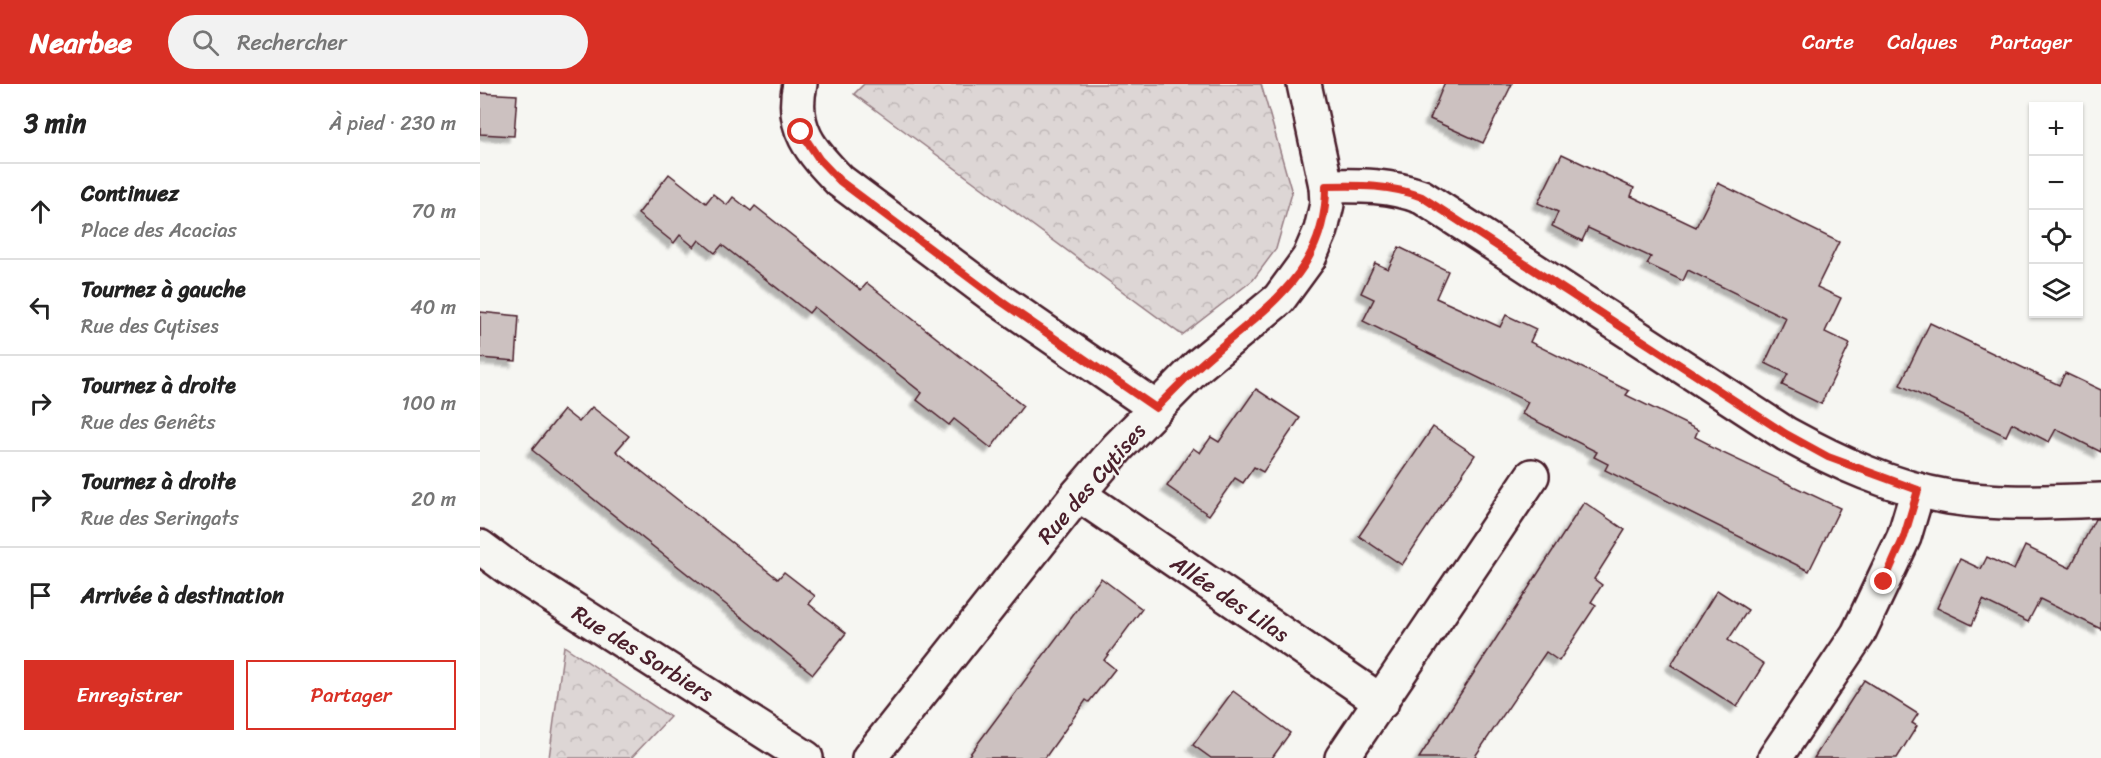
<!DOCTYPE html>
<html lang="fr">
<meta charset="utf-8">
<style>
body{margin:0;font-family:Sriracha,sans-serif;background:#f2f2f2;color:#222}
.controls{position:absolute;right:18px;top:18px;display:grid;overflow:hidden;border-radius:0px;box-shadow:0 2px 4px #0004}
.controls button{width:54px;height:54px;display:grid;place-items:center;padding:0;border:0;border-bottom:2px solid #e0e0e0;background:#fff;color:#222;font:30px sans-serif}
.stop{position:absolute;width:18px;height:18px;margin:-14px;border:4px solid #d93025;border-radius:50%;background:#fff}
.stop.end{background:#d93025;border-color:#fff;box-shadow:0 2px 6px #0008}
.list{margin:0;padding:0;list-style:none}
h2{display:flex;justify-content:space-between;align-items:center;height:78px;margin:0;padding:0 24px;font-size:26px}
h2 small{font-size:20px;font-weight:400;color:#767676}
.list li{display:grid;grid-template-columns:39px 1fr auto;gap:18px;align-items:center;box-sizing:border-box;height:96px;padding:0 24px;border-top:2px solid #e0e0e0}
.list b{display:block;font-size:22px;white-space:nowrap}
.list p{margin:0;font-size:20px;white-space:nowrap;color:#767676}
.list em{font-size:20px;font-style:normal;color:#767676}
.actions{display:flex;gap:12px;padding:18px 24px}
.actions a{flex:1;padding:14px 0;border:2px solid #d93025;border-radius:0px;text-align:center;font-size:21px;color:#d93025}
.actions .main{background:#d93025;color:#fff}
.icon{flex:none;width:33px;height:33px;fill:none;stroke:currentColor;stroke-width:2;stroke-linecap:round;stroke-linejoin:round}
.map{position:relative;flex:none;width:1621px;height:674px;overflow:hidden}
header{display:flex;align-items:center;gap:36px;box-sizing:border-box;height:84px;padding:0 30px;background:#d93025;color:#fff}
header strong{font-size:28px}
nav{display:flex;gap:33px;margin-inline-start:auto;font-size:21px}
.search{width:420px;height:54px;background:#f2f2f2;display:flex;align-items:center;gap:15px;box-sizing:border-box;padding:0 21px;border-radius:33px;color:#767676;font-size:22px}
main{display:flex}
aside{flex:1;background:#fff}
.map>svg:first-child{display:block}
.park{fill:url(#park-crowns);stroke:#947a80;stroke-width:1.5}
.building{fill:#ccc1c0;stroke:#4a1f2b;stroke-width:1.5;filter:url(#shadow)}
.lines{fill:none;stroke-linecap:round;stroke-linejoin:round}
.street-casing{stroke:#4a1f2b;stroke-width:38}
.street{stroke:#f6f6f2;stroke-width:33}
.route{stroke:#d93025;stroke-width:8}
.labels{text-anchor:middle;stroke-width:4.5;stroke-linejoin:round;paint-order:stroke}
.street-label{font-size:22px;fill:#4a1f2b;stroke:#f6f6f2}
</style>
<header>
<strong>Nearbee</strong>
<div class="search"><svg class="icon" aria-label="search" viewBox="0 0 24 24"><circle cx="10" cy="10" r="6"/><path d="M15 15l6 6"/></svg>Rechercher</div>
<nav><a>Carte</a><a>Calques</a><a>Partager</a></nav>
</header>
<main>
<aside>
<h2>3 min<small>À pied · 230 m</small></h2>
<ul class="list">
<li><svg class="icon" aria-label="ahead" viewBox="0 0 24 24"><path d="M12 20V5M6 11l6-6 6 6"/></svg><div><b>Continuez</b><p>Place des Acacias</p></div><em>70 m</em></li>
<li><svg class="icon" aria-label="left" viewBox="0 0 24 24"><path d="M17 20v-9H6M10 6l-5 5 5 5"/></svg><div><b>Tournez à gauche</b><p>Rue des Cytises</p></div><em>40 m</em></li>
<li><svg class="icon" aria-label="right" viewBox="0 0 24 24"><path d="M7 20v-9h11M14 6l5 5-5 5"/></svg><div><b>Tournez à droite</b><p>Rue des Genêts</p></div><em>100 m</em></li>
<li><svg class="icon" aria-label="right" viewBox="0 0 24 24"><path d="M7 20v-9h11M14 6l5 5-5 5"/></svg><div><b>Tournez à droite</b><p>Rue des Seringats</p></div><em>20 m</em></li>
<li><svg class="icon" aria-label="arrive" viewBox="0 0 24 24"><path d="M6 21V4h12l-3 4 3 4H6"/></svg><div><b>Arrivée à destination</b></div></li>
</ul>
<div class="actions"><a class="main">Enregistrer</a><a>Partager</a></div>
</aside>
<div class="map">
<svg width="1621" height="674" viewBox="0 0 1621 674">
<defs>
<pattern id="park-crowns" width="20" height="18" patternUnits="userSpaceOnUse" patternTransform="scale(1.5)"><rect width="20" height="18" fill="#ddd6d5"/><path d="M2 6a3 3 0 1 1 6 0M12 15a3 3 0 1 1 6 0" fill="none" stroke="#bfb7b7"/></pattern>
<filter id="shadow"><feDropShadow dx="-5.5" dy="5.5" stdDeviation="1.5" flood-color="#0004"/></filter>
</defs>
<rect width="100%" height="100%" fill="#f6f6f2"/>
<filter id="ink" filterUnits="userSpaceOnUse"><feTurbulence type="fractalNoise" baseFrequency=".0167" numOctaves="2"/><feDisplacementMap in="SourceGraphic" scale="12" xChannelSelector="R" yChannelSelector="G"/><feConvolveMatrix kernelMatrix="1 2 1 2 8 2 1 2 1" color-interpolation-filters="sRGB"/></filter>
<g filter="url(#ink)">
<!-- park -->
<g class="park">
<polygon points="384,0 781,0 812,109 796,165 773,196 702,251 374,10"/>
<polygon points="84,562 190,633 151,674 69,674"/>
</g>
<!-- building -->
<g class="building">
<polygon points="964,0 1032,0 1003,59 950,35"/>
<polygon points="0,9 37,11 34,52 0,50"/>
<polygon points="1082,70 1154,104 1151,112 1216,143 1238,99 1359,158 1337,203 1361,214 1345,248 1370,260 1341,320 1302,301 1308,290 1285,279 1306,234 1208,186 1203,197 1167,180 1171,173 1108,144 1102,157 1072,142 1078,128 1058,119"/>
<polygon points="189,90 226,119 233,110 247,121 253,113 271,127 275,122 381,206 387,199 543,322 511,364 474,335 469,341 437,316 442,309 334,223 329,229 242,161 235,169 219,156 214,163 200,151 194,159 158,130"/>
<polygon points="919,163 968,187 956,214 1020,243 1026,231 1056,245 1050,258 1149,307 1146,311 1218,346 1215,353 1229,360 1228,362 1360,424 1329,487 1125,386 1128,380 1114,373 1117,368 1042,330 1048,318 883,237 894,215 881,209 895,179 908,185"/>
<polygon points="0,228 39,232 36,277 0,274"/>
<polygon points="1450,239 1579,301 1585,289 1621,306 1621,368 1576,345 1569,358 1532,339 1526,352 1420,301"/>
<polygon points="776,305 820,334 783,388 774,383 763,399 755,394 729,431 687,402 713,364 720,369 731,353 739,358"/>
<polygon points="112,323 149,352 136,367 298,495 304,488 335,512 329,520 366,549 333,590 52,366 84,326 99,338"/>
<polygon points="953,343 995,371 922,481 879,452"/>
<polygon points="1104,418 1145,446 1114,495 1122,501 1111,518 1116,521 1079,577 1066,568 994,674 939,674"/>
<polygon points="1615,435 1621,435 1621,545 1560,515 1548,538 1503,516 1492,541 1457,524 1480,475 1501,485 1507,473 1534,486 1545,462 1590,484"/>
<polygon points="621,494 662,525 624,576 635,585 609,618 606,616 565,674 487,674"/>
<polygon points="1237,506 1268,526 1248,556 1284,580 1257,623 1191,581"/>
<polygon points="1384,596 1438,630 1432,639 1437,642 1417,674 1334,674"/>
<polygon points="753,607 810,649 792,674 731,674 713,661"/>
</g>
<g class="lines">
<!-- street casing -->
<g class="street-casing">
<g id="street">
<path d="M320 0C310 44 331 67 360 97L519 216 676 324"/>
<path d="M846 102C880 101 911 101 942 113L1306 350C1357 378 1411 403 1469 413 1519 421 1570 418 1621 416"/>
<polyline points="598,410 902,618"/>
<polyline points="0,463 27,483 326,674"/>
<polyline points="389,674 598,410 638,363 718,282 799,215 829,174 841,146 847,120 846,102 824,0"/>
<polyline points="862,674 1052,392"/>
<polyline points="1295,674 1378,550 1424,453 1438,406"/>
</g>
</g>
<!-- street -->
<use href="#street" class="street"/>
</g>
</g>
<g class="lines" filter="url(#ink)">
<!-- route -->
<path class="route" d="M321 48 339 75 360 97 519 216 676 324C690 310 704 295 719 282 778 228 847 193 846 102 880 101 911 101 942 113L1306 350 1348 373 1438 406 1424 453 1404 498"/>
</g>
<g class="labels">
<!-- street labels -->
<g class="street-label">
<text transform="translate(611 399) rotate(-49)" y="8">Rue des Cytises</text>
<text transform="translate(750 514) rotate(34)" y="8">Allée des Lilas</text>
<text transform="translate(163 569) rotate(32)" y="8">Rue des Sorbiers</text>
</g>
</g>
</svg>
<div class="controls">
<button>+</button>
<button>−</button>
<button><svg class="icon" aria-label="locate" viewBox="0 0 24 24"><circle cx="12" cy="12" r="6"/><path d="M12 2v4M12 18v4M2 12h4M18 12h4"/></svg></button>
<button><svg class="icon" aria-label="layers" viewBox="0 0 24 24"><path d="M12 4l9 5-9 5-9-5zM3 14l9 5 9-5"/></svg></button>
</div>
<div class="stop" style="left:321px;top:48px"></div>
<div class="stop end" style="left:1404px;top:498px"></div>
</div>
</main>
